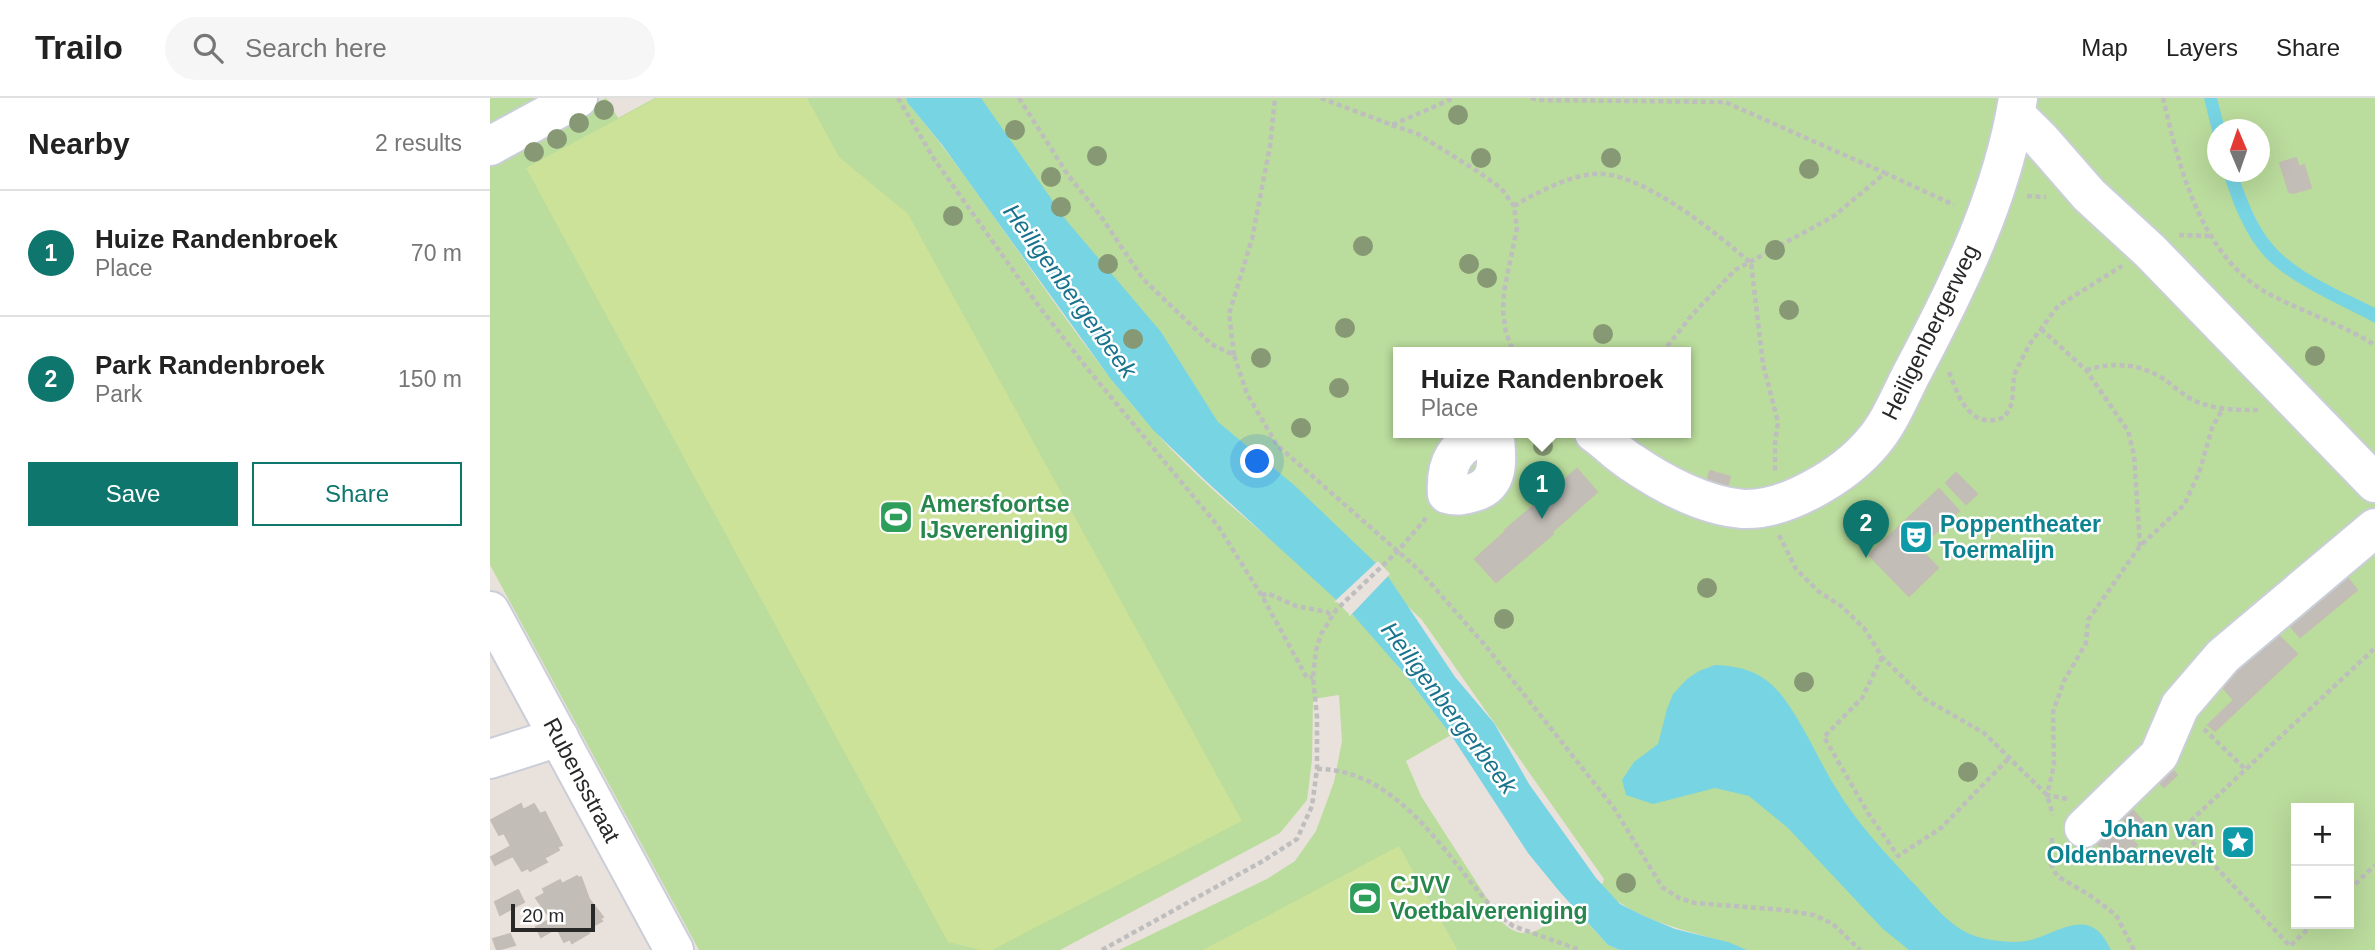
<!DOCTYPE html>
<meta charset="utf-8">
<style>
body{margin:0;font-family:Helvetica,sans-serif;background:#f6f6f6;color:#222}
.controls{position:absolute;right:21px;bottom:21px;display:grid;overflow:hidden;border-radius:0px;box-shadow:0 7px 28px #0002}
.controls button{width:63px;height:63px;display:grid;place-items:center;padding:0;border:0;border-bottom:2px solid #e0e0e0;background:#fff;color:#222;font:35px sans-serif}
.compass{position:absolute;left:1717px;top:21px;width:63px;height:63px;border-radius:50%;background:#fff;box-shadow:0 7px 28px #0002;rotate:358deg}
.scale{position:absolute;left:21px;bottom:18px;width:84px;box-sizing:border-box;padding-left:7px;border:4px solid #282828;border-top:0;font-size:19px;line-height:24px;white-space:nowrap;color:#282828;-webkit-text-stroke:5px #fff;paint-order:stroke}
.you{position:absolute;left:768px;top:364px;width:24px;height:24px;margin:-18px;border:5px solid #fff;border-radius:50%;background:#1a73e8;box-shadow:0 0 0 10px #1a73e833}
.badge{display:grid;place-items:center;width:46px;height:46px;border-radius:50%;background:#0f766e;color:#fff;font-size:23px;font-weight:700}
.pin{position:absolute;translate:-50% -58px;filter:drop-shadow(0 2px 4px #0008)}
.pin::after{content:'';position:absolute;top:37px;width:24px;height:21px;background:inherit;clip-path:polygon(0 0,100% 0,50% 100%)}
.popup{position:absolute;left:903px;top:249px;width:298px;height:91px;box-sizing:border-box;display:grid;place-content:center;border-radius:0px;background:#fff;filter:drop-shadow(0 2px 5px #0005);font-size:23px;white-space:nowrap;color:#767676}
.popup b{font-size:26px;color:#222}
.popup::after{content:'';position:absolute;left:50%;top:100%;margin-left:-14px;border:14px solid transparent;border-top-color:#fff}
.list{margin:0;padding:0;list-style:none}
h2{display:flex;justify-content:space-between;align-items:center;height:91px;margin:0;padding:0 28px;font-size:30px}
h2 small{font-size:23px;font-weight:400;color:#767676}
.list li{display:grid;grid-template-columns:46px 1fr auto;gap:21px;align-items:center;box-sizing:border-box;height:126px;padding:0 28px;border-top:2px solid #e0e0e0}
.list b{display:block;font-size:26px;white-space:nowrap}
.list p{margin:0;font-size:23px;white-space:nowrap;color:#767676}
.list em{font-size:23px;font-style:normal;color:#767676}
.actions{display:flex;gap:14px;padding:21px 28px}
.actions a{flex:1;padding:16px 0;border:2px solid #0f766e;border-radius:0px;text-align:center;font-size:24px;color:#0f766e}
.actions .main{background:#0f766e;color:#fff}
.icon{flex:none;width:38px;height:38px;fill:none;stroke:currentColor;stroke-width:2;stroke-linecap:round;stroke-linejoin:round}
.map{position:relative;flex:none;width:1885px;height:852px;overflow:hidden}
header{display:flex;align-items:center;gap:42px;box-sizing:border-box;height:98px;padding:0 35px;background:#fff;border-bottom:2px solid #e0e0e0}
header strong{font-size:33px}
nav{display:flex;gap:38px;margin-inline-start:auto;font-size:24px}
.search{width:490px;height:63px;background:#f6f6f6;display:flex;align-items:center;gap:18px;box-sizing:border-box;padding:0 24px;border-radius:38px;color:#767676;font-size:26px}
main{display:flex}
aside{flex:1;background:#fff}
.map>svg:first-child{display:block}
.green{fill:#badc9c;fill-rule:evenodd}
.pitch{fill:#cce298}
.water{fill:#77d4e3}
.pier{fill:#e9e1db}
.building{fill:#c2bdb7;stroke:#c4bdb5;stroke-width:2}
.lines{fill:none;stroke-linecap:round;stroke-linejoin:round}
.minor-casing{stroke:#caced9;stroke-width:42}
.path{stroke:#bebebe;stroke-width:4.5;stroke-dasharray:5 3.5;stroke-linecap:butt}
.minor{stroke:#fff;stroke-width:38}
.tree{fill:#869974}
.labels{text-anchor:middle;stroke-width:5;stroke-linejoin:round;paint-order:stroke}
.street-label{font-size:23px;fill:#282828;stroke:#fff}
.leisure-label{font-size:23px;font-weight:bold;fill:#27864d;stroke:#fff;text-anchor:start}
.culture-label{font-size:23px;font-weight:bold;fill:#0d838f;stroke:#fff;text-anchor:start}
.water-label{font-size:24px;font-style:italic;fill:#19738c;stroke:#fff}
</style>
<header>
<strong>Trailo</strong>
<div class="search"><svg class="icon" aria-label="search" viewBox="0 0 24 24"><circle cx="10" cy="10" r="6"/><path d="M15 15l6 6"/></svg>Search here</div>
<nav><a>Map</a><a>Layers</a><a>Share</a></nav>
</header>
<main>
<aside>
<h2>Nearby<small>2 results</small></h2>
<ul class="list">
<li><span class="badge">1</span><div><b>Huize Randenbroek</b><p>Place</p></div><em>70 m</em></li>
<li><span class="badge">2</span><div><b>Park Randenbroek</b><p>Park</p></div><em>150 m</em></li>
</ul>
<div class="actions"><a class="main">Save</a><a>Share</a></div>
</aside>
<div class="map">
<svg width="1885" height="852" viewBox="0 0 1885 852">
<rect width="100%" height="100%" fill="#e9e1db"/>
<!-- green -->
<g class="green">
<polygon points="0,0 61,0 0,42"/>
<path d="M116 0 128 20 165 0H416L417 4C504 108 572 228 662 330 722 400 800 452 864 518 899 555 930 596 961 637L916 663 931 698 1012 824C1038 850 1058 825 1081 807L1118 847 1130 852H967L909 749 723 852H629L777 781 805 763 826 733 844 684 852 643 849 597 823 601 822 662 817 702 790 735 570 852H209L0 467V61Z"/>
<path d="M479 0H1885V852H1257C1216 835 1170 831 1132 806 1124 802 1118 793 1112 787L1114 781 932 522 803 398 717 329ZM1728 32H1770V74H1728ZM908 255H1196V335H908ZM1806 710H1859V826H1806Z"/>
</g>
<!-- pitch -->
<g class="pitch">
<polygon points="167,0 317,0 349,59 418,116 752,723 502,852 491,852 458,844 36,70"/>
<polygon points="909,748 967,852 713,852"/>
</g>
<!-- water -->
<g class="water">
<polygon points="416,0 491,0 576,122 671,234 728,324 804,387 895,474 965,579 1004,625 1039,686 1106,780 1130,806 1154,818 1185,831 1238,844 1257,852 1130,852 1118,847 1069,793 1038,755 961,637 912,573 863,517 716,383 664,333 620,280 453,48 417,4"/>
<polygon points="1714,0 1727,0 1735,31 1728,32 1727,53"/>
<path d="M1733 74H1747C1756 99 1765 126 1783 147 1808 176 1851 193 1885 210V225C1850 206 1806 189 1777 161 1755 138 1742 104 1733 74Z"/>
<path d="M1225 567C1249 568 1270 573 1287 592 1308 615 1327 659 1344 687 1367 726 1397 757 1428 790 1446 810 1462 831 1488 839 1503 843 1527 846 1541 842 1574 832 1601 808 1621 852H1419L1393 831 1298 730 1259 698 1225 690 1163 706 1136 697 1132 682 1144 664 1168 646 1177 611 1183 596 1197 581 1209 573Z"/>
</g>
<!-- pier -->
<polygon class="pier" points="888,463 900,476 859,519 859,516 847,504 844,504"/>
<!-- building -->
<g class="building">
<polygon points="1806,60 1809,69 1814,67 1821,90 1803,95 1799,94 1790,65"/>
<polygon points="1087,371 1107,394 1062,434 1063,436 1006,484 985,461 1016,433 1015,432"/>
<polygon points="1220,373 1240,379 1237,389 1217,383"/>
<polygon points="1466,375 1487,396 1476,406 1456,385"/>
<polygon points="1449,391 1469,413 1429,450 1448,470 1419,498 1379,457"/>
<polygon points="1855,477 1867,492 1810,539 1797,524"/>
<polygon points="1785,534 1807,556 1725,633 1718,627 1744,602 1730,586"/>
<polygon points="1678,668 1687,677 1674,689 1666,680"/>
<polygon points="31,706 33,712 44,706 50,716 55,714 61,726 21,748 14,735 9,737 1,722"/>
<polygon points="1637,706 1659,730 1651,739 1628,715"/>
<polygon points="1622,721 1647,747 1626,766 1602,740"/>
<polygon points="61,726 72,747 67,749 69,752 54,760 57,764 40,773 38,770 32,773 23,758 5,767 1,759"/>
<polygon points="87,778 88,780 91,779 99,801 61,821 46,800 55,795 53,791 70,782 72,786"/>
<polygon points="28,792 34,804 10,817 5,804"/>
<polygon points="99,801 113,819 110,821 112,823 97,831 99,835 82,845 80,841 74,844 67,830 51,839 46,829"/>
<polygon points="20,836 25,847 7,852 3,841"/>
</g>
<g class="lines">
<!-- minor casing -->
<g class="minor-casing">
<g id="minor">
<polyline points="1526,17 1551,42 1599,97 1660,153 1885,385"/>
<polyline points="0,48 88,0"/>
<path d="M1104 335C1117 344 1128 356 1141 364 1173 386 1215 408 1253 411 1296 413 1355 377 1382 345 1400 325 1411 295 1424 271 1469 186 1513 96 1528 0"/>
<path d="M995 338 1005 341C1007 362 1010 386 985 394 975 397 967 399 957 396 955 366 965 345 995 338Z"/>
<polyline points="0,513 184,852"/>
<polyline points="0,661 69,639"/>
<polyline points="1594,730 1669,657 1690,608 1733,558 1885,430"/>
</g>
</g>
<!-- path -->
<g class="path">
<polyline points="408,0 444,61 545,203 596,269 728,428 772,498 817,580 823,579"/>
<polyline points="529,0 578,77 610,117 653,181 721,246 744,257 757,296 787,347 928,471 994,546 1124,710 1172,789 1189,800 1205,805 1293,812 1324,817 1343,826 1370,852"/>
<polyline points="831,0 902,27 964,0"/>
<polyline points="1041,0 1051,2 1235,4 1395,75"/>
<path d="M1673 0C1689 69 1711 159 1779 196 1813 214 1851 226 1885 247"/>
<polyline points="902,27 928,36 987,73 1011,90 1024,108 1027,130 1014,193 1013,213 1016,235 1024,255"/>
<polyline points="1537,98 1556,99"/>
<path d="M1024 108C1046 95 1078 78 1104 76 1150 72 1226 135 1261 165L1273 266 1288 324 1285 345V375"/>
<polyline points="1689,137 1719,138"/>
<polyline points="1551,231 1596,272 1638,333 1644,357 1650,448"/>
<polyline points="1172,255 1202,217 1245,172 1344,118 1395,75 1464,107"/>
<polyline points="744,257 739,216 762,141 780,48 785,0"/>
<path d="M1596 272C1624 264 1648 265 1674 281 1684 288 1694 298 1705 303 1726 312 1746 312 1768 312"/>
<path d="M1459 274C1469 301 1481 333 1515 319L1522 305 1524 277 1539 247 1568 208 1632 168"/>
<polyline points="1289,437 1306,471 1328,493 1351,508 1374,530 1392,559 1435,601 1494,635 1557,697 1563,717"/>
<polyline points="772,498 777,495 806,508 837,514 842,518"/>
<polyline points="1392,559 1372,600 1334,639 1378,715 1408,758 1451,730 1519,660"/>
<polyline points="1714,631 1754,670"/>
<path d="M827 671C912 671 959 765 1010 818L1023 828 1090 852"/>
<polyline points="1577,701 1557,697 1564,667 1563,614 1574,583 1596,545 1598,522 1650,448 1694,407 1709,375 1722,330 1732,312"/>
<polyline points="1562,740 1561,766 1567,778 1601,798 1626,817 1644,852"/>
<polyline points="1859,792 1885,767"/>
<polyline points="1823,826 1800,848 1691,732 1885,550"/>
<polyline points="612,852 773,763 807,741 822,708 827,671 827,619 823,579 826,552 831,536 846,512 908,453 936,420"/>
</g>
<!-- minor -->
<use href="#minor" class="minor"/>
</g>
<!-- trees -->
<g class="tree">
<circle cx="114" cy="12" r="10"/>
<circle cx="968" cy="17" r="10"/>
<circle cx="89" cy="25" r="10"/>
<circle cx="525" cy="32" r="10"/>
<circle cx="67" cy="41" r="10"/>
<circle cx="44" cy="54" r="10"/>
<circle cx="607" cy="58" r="10"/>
<circle cx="991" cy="60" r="10"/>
<circle cx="1121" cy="60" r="10"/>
<circle cx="1319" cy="71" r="10"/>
<circle cx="561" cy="79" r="10"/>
<circle cx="571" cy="109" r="10"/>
<circle cx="463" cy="118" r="10"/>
<circle cx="873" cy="148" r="10"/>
<circle cx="1285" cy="152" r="10"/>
<circle cx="618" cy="166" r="10"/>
<circle cx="979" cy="166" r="10"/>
<circle cx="997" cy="180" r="10"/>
<circle cx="1299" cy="212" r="10"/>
<circle cx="855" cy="230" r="10"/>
<circle cx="1113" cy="236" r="10"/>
<circle cx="643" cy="241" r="10"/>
<circle cx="1825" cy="258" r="10"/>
<circle cx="771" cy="260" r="10"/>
<circle cx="849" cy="290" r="10"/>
<circle cx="811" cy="330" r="10"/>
<circle cx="1053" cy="348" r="10"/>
<circle cx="1217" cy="490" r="10"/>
<circle cx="1014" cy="521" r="10"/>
<circle cx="1314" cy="584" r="10"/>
<circle cx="1478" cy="674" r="10"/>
<circle cx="1136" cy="785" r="10"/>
</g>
<!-- icons -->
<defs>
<g id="stadium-square" transform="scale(1.75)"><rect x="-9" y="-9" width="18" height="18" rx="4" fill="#2e9e5b" stroke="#fff"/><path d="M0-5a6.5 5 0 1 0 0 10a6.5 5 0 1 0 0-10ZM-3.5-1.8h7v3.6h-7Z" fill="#fff"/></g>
<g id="theatre-square" transform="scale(1.75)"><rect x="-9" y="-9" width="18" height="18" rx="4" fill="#0f9aa8" stroke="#fff"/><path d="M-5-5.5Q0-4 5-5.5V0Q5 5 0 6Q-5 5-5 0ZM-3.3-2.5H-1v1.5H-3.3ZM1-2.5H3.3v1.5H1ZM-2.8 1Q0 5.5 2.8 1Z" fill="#fff"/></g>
<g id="sight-square" transform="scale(1.75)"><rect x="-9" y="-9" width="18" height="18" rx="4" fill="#0f9aa8" stroke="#fff"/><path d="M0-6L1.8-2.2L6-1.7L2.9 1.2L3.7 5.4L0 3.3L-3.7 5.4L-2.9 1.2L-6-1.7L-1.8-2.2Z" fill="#fff"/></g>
</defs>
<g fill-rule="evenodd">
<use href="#stadium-square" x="406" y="419"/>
<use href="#theatre-square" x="1426" y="439"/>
<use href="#sight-square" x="1748" y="744"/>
<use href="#stadium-square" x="875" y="800"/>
</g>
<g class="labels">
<!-- street labels -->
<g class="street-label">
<text transform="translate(1440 234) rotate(-64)" y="8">Heiligenbergerweg</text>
<text transform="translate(92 682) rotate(62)" y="8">Rubensstraat</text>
</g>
<!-- leisure labels -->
<g class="leisure-label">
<text x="430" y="414">Amersfoortse<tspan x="430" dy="26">IJsvereniging</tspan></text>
<text x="900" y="795">CJVV<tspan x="900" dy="26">Voetbalvereniging</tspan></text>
</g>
<!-- culture labels -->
<g class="culture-label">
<text x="1450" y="434">Poppentheater<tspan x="1450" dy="26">Toermalijn</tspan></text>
<text x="1724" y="739" text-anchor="end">Johan van<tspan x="1724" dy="26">Oldenbarnevelt</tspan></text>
</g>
<!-- water labels -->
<g class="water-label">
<text transform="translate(580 193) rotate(54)" y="8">Heiligenbergerbeek</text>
<text transform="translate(959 610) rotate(53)" y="8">Heiligenbergerbeek</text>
</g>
</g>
</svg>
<div class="controls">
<button>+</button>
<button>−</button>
</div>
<svg class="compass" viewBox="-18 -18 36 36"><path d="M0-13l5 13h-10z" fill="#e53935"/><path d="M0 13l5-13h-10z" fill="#767676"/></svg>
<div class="scale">20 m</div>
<div class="you"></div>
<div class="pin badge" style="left:1052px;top:421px">1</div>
<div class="popup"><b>Huize Randenbroek</b>Place</div>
<div class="pin badge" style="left:1376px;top:460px">2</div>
</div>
</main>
